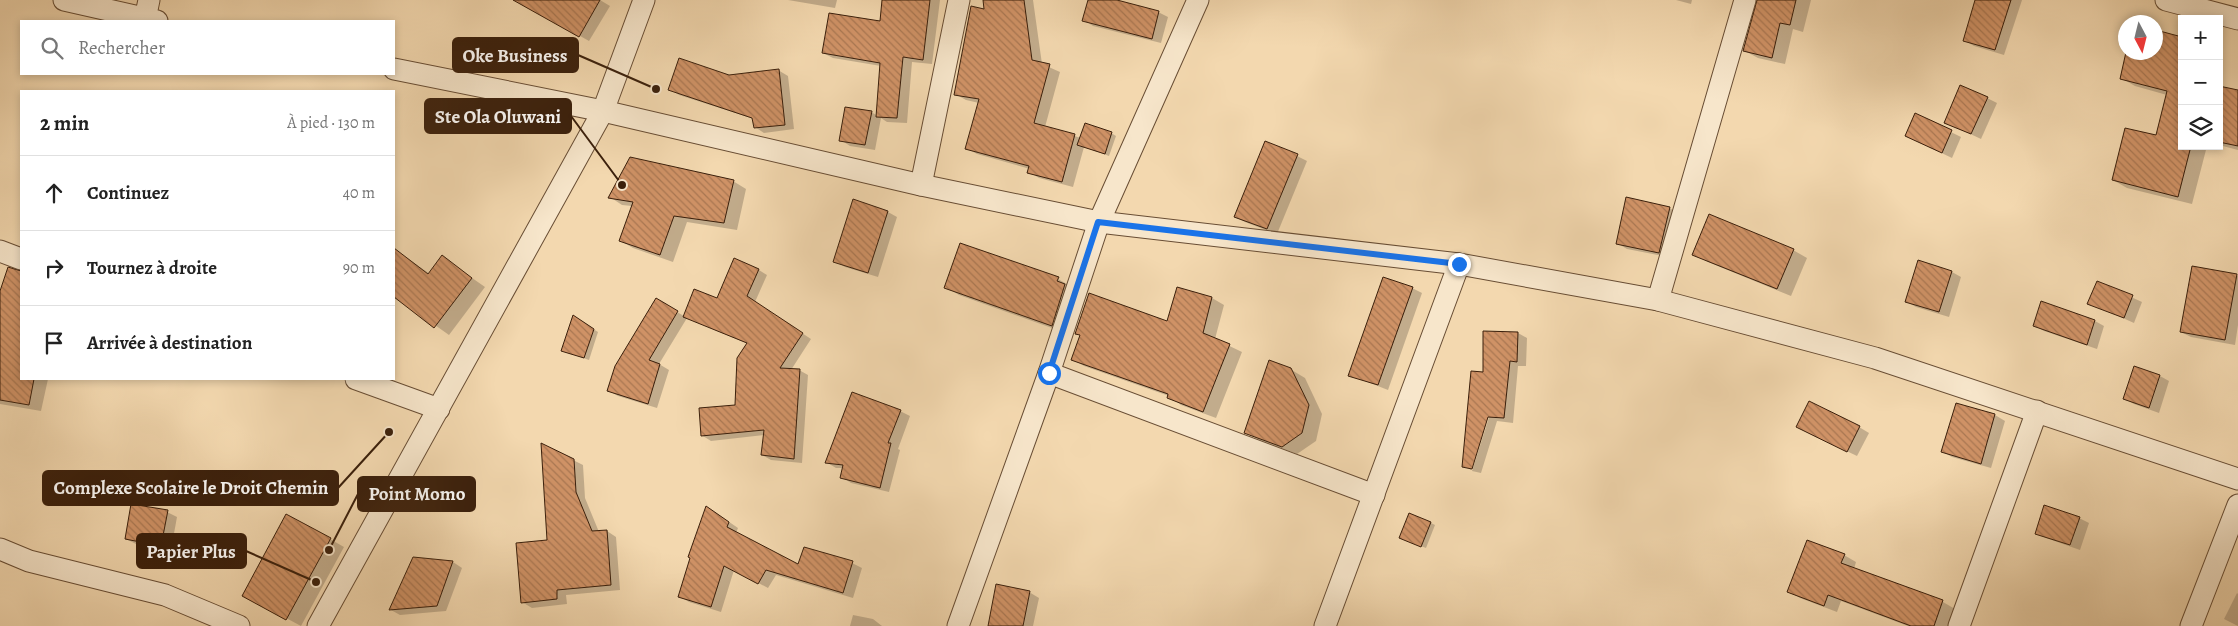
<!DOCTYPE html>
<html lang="fr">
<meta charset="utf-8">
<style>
body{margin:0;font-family:Alegreya,serif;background:#f6f6f6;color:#222}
.controls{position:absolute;right:15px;top:15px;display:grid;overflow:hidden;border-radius:0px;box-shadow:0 2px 8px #0003}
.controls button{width:45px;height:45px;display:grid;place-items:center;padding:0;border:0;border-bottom:1px solid #e0e0e0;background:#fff;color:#222;font:25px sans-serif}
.compass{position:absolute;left:2118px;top:15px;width:45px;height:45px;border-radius:50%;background:#fff;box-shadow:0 2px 8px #0003;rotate:173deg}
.stop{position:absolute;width:15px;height:15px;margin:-11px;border:4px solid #1a73e8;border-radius:50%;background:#fff}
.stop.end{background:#1a73e8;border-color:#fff;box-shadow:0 1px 5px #0008}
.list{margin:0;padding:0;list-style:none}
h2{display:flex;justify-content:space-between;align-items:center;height:65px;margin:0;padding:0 20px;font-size:21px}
h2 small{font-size:16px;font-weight:400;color:#767676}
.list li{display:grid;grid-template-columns:32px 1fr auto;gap:15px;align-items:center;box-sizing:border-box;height:75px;padding:0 20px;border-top:1px solid #e0e0e0}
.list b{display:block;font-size:19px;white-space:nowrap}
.list em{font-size:16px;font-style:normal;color:#767676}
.icon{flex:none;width:28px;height:28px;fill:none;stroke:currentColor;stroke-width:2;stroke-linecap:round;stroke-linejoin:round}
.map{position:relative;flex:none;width:2238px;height:626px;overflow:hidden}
.search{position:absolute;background:#fff;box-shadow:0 2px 8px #0003;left:20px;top:20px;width:375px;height:55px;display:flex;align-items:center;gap:12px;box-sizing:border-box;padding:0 18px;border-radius:0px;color:#767676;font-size:19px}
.panel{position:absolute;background:#fff;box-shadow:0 2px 8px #0003;left:20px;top:90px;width:375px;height:290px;border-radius:0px}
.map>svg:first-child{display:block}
.shadow{fill:#0003}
.building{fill:url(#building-back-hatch);stroke:#3a1f0b}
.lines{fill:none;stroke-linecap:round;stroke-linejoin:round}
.minor-casing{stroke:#684d34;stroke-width:23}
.minor{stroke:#f7e6cb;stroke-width:21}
.route{stroke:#1a73e8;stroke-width:6}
.leader{fill:none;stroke:#3a1f0b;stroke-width:2}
.callout-dot{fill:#3a1f0b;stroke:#f7e6cb;stroke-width:2}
.callout{fill:#3a1f0b;stroke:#3a1f0b;stroke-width:2}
.callout-label{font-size:19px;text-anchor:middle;font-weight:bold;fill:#fff}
</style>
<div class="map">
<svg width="2238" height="626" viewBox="0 0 2238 626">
<defs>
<pattern id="building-back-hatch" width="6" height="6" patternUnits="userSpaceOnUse" patternTransform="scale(1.25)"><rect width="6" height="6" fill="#cf9266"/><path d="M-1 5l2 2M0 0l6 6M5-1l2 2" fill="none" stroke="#a97752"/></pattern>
</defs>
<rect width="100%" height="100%" fill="#f3d8af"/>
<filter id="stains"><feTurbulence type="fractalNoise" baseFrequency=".004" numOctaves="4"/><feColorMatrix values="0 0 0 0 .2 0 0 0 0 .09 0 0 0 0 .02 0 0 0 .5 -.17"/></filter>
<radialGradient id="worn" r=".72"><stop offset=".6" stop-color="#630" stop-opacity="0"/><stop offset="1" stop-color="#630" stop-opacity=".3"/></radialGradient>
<!-- shadow -->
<g class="shadow">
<polygon points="516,0 600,0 610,6 589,41"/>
<polygon points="788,0 837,0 835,8"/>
<polygon points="884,0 940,0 932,64 912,62 907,123 887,122 881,118 875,150 850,146 841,140 871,112 878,116 881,66 833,58 823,53 881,23"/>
<polygon points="984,0 1033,0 1042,64 1060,72 1045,127 1081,138 1111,133 1116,136 1109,156 1084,147 1073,187 1039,178 1029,172 1030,169 977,154 966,148 979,103 966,100 955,94 986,10"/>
<polygon points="1089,0 1112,0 1158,12 1168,17 1161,43 1093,26 1084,20"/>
<polygon points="1676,0 1692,0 1691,4"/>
<polygon points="1758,0 1811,0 1803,32 1793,29 1785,64 1758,58 1745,51"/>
<polygon points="1977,0 2022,0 2004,55 1974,46 1964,40"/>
<polygon points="2156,31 2182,38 2182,146 2207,146 2192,204 2127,188 2113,180 2157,137 2167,95 2135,86 2121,78 2156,52"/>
<polygon points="778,70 788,76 794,129 764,133 755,127 754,119 679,95 670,89 729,76"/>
<polygon points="2219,87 2238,91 2238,150 2219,145"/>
<polygon points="1987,98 1997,103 1981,139 1945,122"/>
<polygon points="1916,115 1961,137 1952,158 1906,136"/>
<polygon points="1297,156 1307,161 1277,234 1245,222 1235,217"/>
<polygon points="733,181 746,189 737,230 687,222 673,262 633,248 621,241 632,206 622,205 610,197"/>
<polygon points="854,201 888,212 897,217 878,277 845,267 835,261"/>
<polygon points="1669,208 1679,213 1668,257 1627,249 1617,243"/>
<polygon points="1710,216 1793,250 1807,258 1791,296 1708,262 1694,254"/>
<polygon points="394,249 430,274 442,257 485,287 449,335 394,296"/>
<polygon points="1919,261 1952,272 1961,277 1949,317 1916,307 1907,302"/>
<polygon points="759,270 767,275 755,302 811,339 791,370 799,370 808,375 802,463 771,460 762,455 764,435 711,441 703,436 736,406 748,344 687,318 659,364 669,370 657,408 618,396 609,391 656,300 684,316 717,300"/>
<polygon points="2236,275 2238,276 2238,325 2235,345 2191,337 2181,332"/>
<polygon points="6,277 21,282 21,379 48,379 41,411 0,404 0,294"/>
<polygon points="1058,279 1072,287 1066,333 959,295 946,287"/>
<polygon points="2098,282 2142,302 2134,323 2089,303"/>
<polygon points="1412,288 1422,293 1388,390 1350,375"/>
<polygon points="1178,289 1212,298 1224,305 1215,339 1242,352 1216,418 1181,405 1169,396 1084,366 1072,359 1081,336 1077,333 1168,323"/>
<polygon points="574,317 598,332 589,360 563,351"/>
<polygon points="2095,321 2104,326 2097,349 2044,331 2035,326"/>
<polygon points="1518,333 1527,338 1526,366 1518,366 1513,423 1497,421 1481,473 1472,471 1491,411 1489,411 1471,470 1464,466"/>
<polygon points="2135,368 2160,376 2169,381 2159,413 2134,404 2125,399"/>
<polygon points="1290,369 1305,378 1322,414 1316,441 1297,454 1259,440 1245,432"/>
<polygon points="1957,404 1995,415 2005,421 1991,468 1952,457 1943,452"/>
<polygon points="900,411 910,416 898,449 900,450 889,492 851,483 842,477 844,468 836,468 826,462"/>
<polygon points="1859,427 1869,433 1857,456 1807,432"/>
<polygon points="573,460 583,465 585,498 599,532 607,531 616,537 620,590 566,595 567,604 532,608 522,602 548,542"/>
<polygon points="167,512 177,517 171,550 136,544 126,539"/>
<polygon points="716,513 738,528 736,533 799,566 852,563 862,568 853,598 776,575 768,588 734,570 721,612 689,602 679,596"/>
<polygon points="2079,518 2089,523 2080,550 2046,538 2036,533"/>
<polygon points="1431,523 1435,525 1426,548 1405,540"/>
<polygon points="330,539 344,547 301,626 258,603"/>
<polygon points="1844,555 1856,562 1854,569 1943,602 1955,609 1948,626 1908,626 1841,601 1837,612 1800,598 1788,591"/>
<polygon points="414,559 453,562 462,568 446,611 400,615 391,610"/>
<polygon points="1029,592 1039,598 1033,626 989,626"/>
<polygon points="2237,593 2238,594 2238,626 2224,619"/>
<polygon points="853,615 873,619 882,626 850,626"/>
</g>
<!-- building -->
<g class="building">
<polygon points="513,0 600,0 579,37"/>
<polygon points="882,0 930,0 923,60 903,57 897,118 876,117 880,63 822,53 829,13 880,21"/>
<polygon points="983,0 1024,0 1032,60 1050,64 1034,123 1075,134 1062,182 1027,173 1029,166 965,149 979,99 954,95 971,6 984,9"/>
<polygon points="1088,0 1117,0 1159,11 1152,39 1082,21"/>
<polygon points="1757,0 1796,0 1790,25 1780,23 1772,58 1743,51"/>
<polygon points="1975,0 2011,0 1995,50 1963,41"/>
<polygon points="2156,30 2182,37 2182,146 2191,146 2178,197 2112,180 2125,128 2156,135 2167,91 2120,79 2126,52 2156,52"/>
<polygon points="679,58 729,75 779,69 785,125 754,128 752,118 668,90"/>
<polygon points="1960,85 1988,97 1971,134 1944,123"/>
<polygon points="2219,86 2238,90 2238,146 2219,142"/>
<polygon points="845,107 872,111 865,145 839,141"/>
<polygon points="1915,113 1952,130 1942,153 1905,136"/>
<polygon points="1085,123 1112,132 1105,154 1077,145"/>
<polygon points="1265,141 1298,154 1267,229 1234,217"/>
<polygon points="630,157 734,180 724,223 674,216 660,255 619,241 633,202 608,198"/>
<polygon points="1626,197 1670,207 1659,253 1616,244"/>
<polygon points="853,199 888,211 868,273 833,262"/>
<polygon points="1709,214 1794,249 1777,289 1692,255"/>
<polygon points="960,243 1059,277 1057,281 1065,284 1052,326 944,288"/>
<polygon points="394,248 428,274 442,255 472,278 434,328 394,297"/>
<polygon points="734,258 759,269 747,296 803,333 780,368 800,369 794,459 761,455 764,430 701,436 699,408 735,405 737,358 747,343 683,317 694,289 717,298"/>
<polygon points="1918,260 1952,271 1939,312 1905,302"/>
<polygon points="2192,266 2237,274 2225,340 2180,332"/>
<polygon points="8,267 21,271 21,379 34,379 29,405 0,400 0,291"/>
<polygon points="1383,277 1413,287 1378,385 1348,376"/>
<polygon points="2097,281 2133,295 2124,318 2087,304"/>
<polygon points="1177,287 1212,297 1203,333 1230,344 1203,412 1167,398 1168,394 1071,360 1080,335 1075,334 1089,293 1167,321"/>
<polygon points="656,298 678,311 649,360 660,364 648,404 607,391 615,366"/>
<polygon points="2041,301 2095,320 2087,345 2033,326"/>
<polygon points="573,315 594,329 584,358 561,351"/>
<polygon points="1483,331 1518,332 1517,362 1510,361 1504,418 1488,417 1472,469 1462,467 1471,371 1483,372"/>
<polygon points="1269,360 1291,368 1309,405 1302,433 1282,447 1244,433"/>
<polygon points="2134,366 2160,375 2149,408 2123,399"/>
<polygon points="852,392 901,410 888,443 891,443 880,488 840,478 843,465 825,463"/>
<polygon points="1809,401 1860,426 1847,452 1796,427"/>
<polygon points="1956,403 1995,414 1981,464 1941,452"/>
<polygon points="541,443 574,459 576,492 592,531 607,530 611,585 557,590 557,599 521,603 516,543 547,540"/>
<polygon points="131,504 168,510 161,546 125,539"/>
<polygon points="2044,505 2080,517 2070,545 2035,534"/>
<polygon points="706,506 729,522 727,527 798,564 804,547 853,561 843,593 766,570 758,584 724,566 711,607 678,597 690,558 688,557"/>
<polygon points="1409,513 1431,522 1421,547 1399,538"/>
<polygon points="286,514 331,538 286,620 242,596"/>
<polygon points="1807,540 1845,554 1841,563 1943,600 1934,626 1911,626 1828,595 1824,606 1787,592"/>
<polygon points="413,557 453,561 437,606 389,610"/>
<polygon points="996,584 1030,591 1023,626 988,626"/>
</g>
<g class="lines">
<!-- minor casing -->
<g class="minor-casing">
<g id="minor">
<polyline points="64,0 157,21"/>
<polyline points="2166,0 2238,19"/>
<polyline points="145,19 149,0"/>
<polyline points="394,69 603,111 921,185 1099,222 1459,264 1658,300 1875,358 2238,479"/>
<polyline points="921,185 959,0"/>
<polyline points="0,251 21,259"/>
<polyline points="1658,300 1745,0"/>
<polyline points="1049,373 1374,495"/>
<polyline points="356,379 439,409"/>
<polyline points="0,549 29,561 165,595 239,626"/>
<polyline points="318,626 603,111 644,0"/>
<polyline points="958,626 1049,373 1099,222 1198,0"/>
<polyline points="1325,626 1459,264"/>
<polyline points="1959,626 2037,411"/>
<polyline points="2191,626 2238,505"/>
</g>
</g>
<!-- minor -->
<use href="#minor" class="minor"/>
</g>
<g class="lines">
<!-- route -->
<polyline class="route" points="1049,373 1098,222 1459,264"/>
</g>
<!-- callouts -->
<path class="leader" d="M656 89L578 55M622 185L571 116M389 432L338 488M329 550L358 494M316 582L246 551"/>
<g class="callout-dot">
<circle cx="656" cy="89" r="5"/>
<circle cx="622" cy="185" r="5"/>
<circle cx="389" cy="432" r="5"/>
<circle cx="329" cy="550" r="5"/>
<circle cx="316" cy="582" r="5"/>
</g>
<g class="callout">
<rect x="453" y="38" width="125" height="34" rx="5"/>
<rect x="425" y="99" width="146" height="34" rx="5"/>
<rect x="43" y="471" width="295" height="34" rx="5"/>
<rect x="358" y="477" width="117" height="34" rx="5"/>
<rect x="137" y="534" width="109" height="34" rx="5"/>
</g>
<g class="callout-label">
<text x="515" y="62">Oke Business</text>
<text x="498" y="123">Ste Ola Oluwani</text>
<text x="191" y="494">Complexe Scolaire le Droit Chemin</text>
<text x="417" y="500">Point Momo</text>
<text x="191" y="558">Papier Plus</text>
</g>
<rect width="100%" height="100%" filter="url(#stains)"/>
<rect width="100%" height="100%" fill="url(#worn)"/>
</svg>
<div class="controls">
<button>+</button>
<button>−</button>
<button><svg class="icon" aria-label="layers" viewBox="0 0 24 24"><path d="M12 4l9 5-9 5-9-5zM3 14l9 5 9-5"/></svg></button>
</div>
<svg class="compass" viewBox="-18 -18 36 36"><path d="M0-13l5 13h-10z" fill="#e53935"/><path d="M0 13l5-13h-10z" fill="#767676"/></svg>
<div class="stop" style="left:1049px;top:373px"></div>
<div class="stop end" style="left:1459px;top:264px"></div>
<div class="search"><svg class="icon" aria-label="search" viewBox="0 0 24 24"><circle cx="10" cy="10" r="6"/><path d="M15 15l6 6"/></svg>Rechercher</div>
<section class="panel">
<h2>2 min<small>À pied · 130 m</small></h2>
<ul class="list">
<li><svg class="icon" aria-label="ahead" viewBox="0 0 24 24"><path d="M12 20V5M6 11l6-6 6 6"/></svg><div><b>Continuez</b></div><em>40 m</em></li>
<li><svg class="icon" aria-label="right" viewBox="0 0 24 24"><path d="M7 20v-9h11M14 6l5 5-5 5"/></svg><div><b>Tournez à droite</b></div><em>90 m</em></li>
<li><svg class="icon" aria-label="arrive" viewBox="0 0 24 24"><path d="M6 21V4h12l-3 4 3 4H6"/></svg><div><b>Arrivée à destination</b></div></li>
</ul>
</section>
</div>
